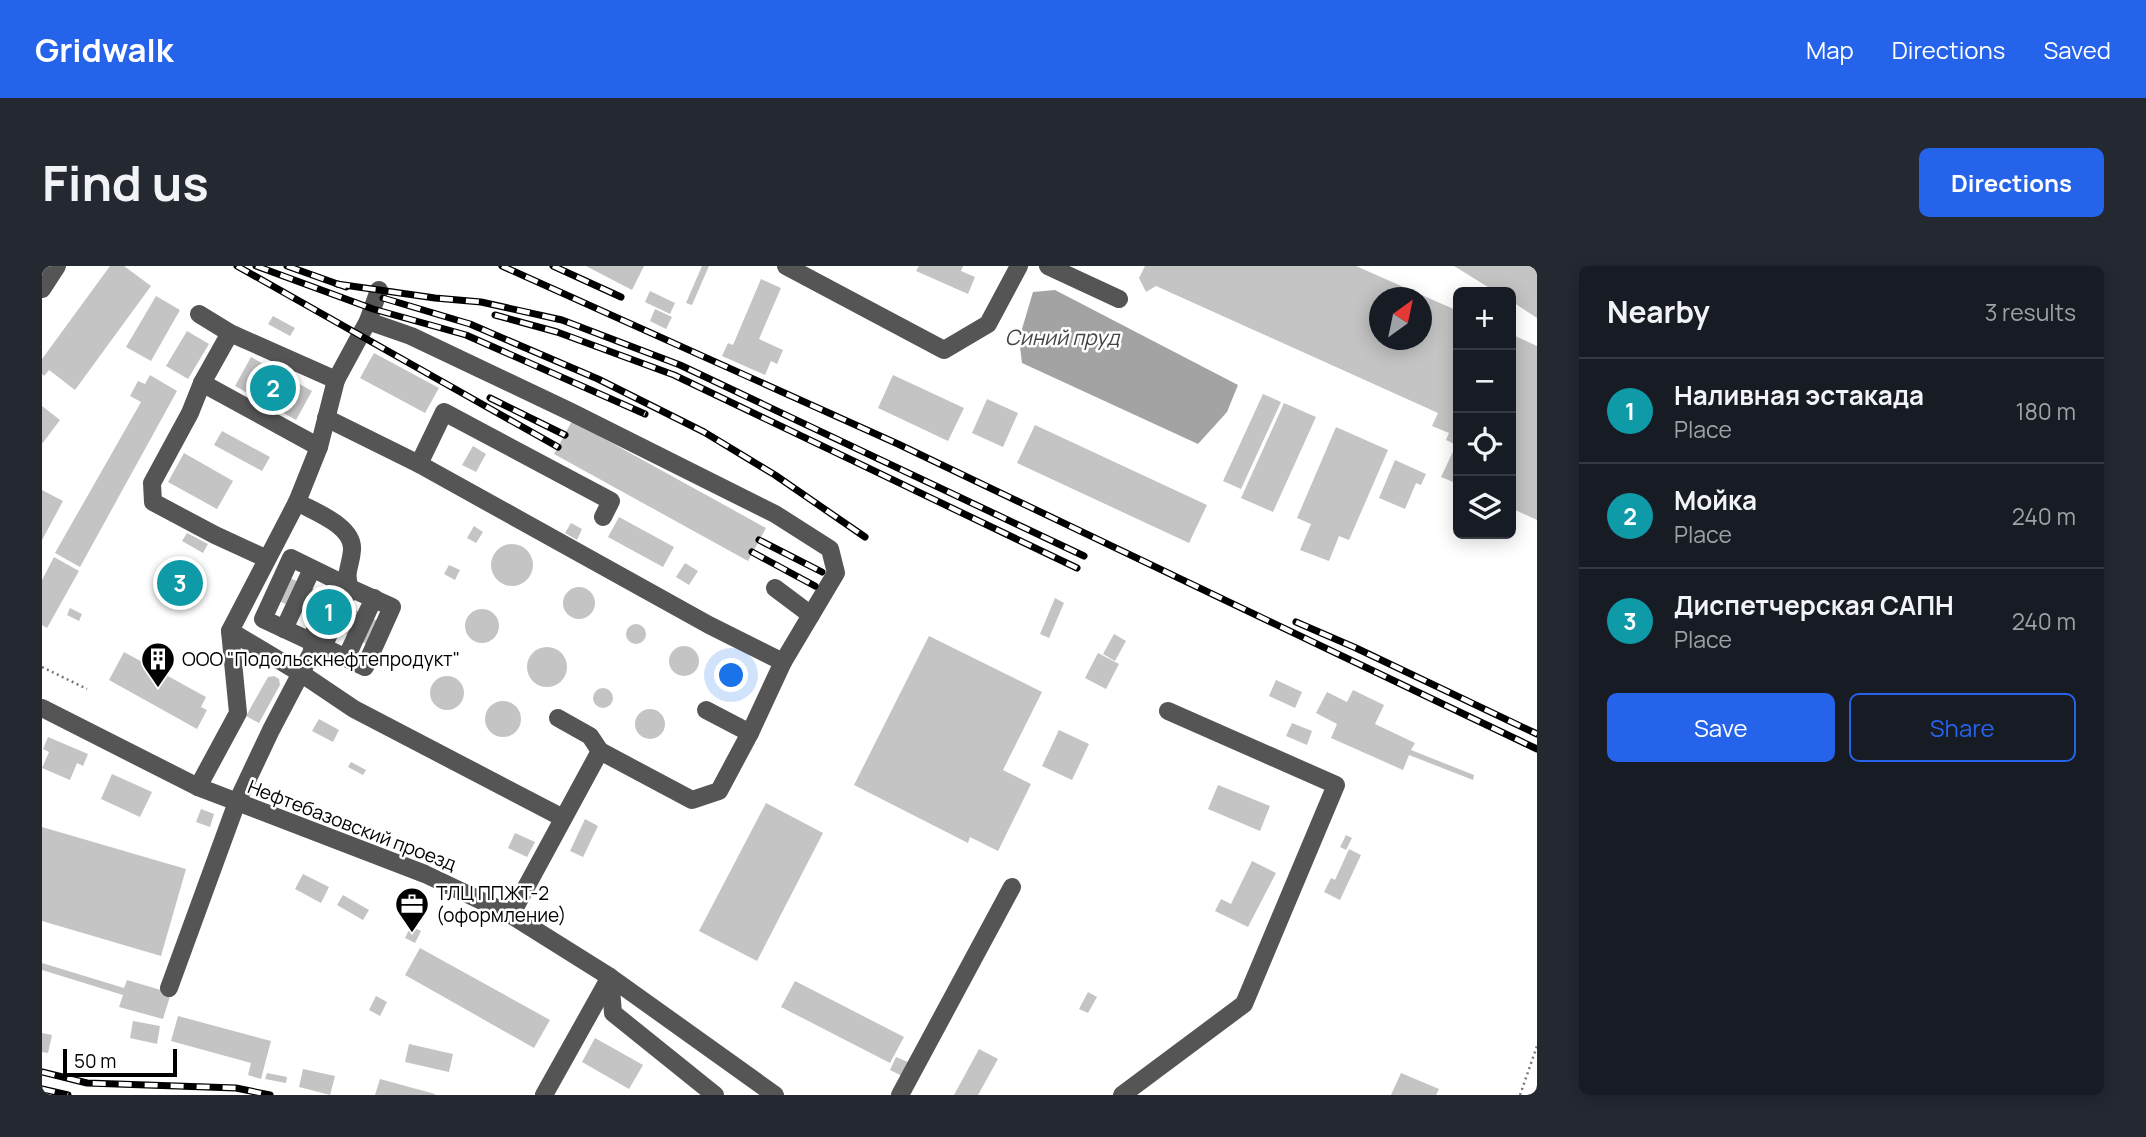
<!DOCTYPE html>
<meta charset="utf-8">
<style>
body{margin:0;font-family:Manrope,sans-serif;background:#242831;color:#f1f3f6}
.controls{position:absolute;right:21px;top:21px;display:grid;overflow:hidden;border-radius:10px;box-shadow:0 4px 18px #0003}
.controls button{width:63px;height:63px;display:grid;place-items:center;padding:0;border:0;border-bottom:2px solid #363941;background:#171b24;color:#f1f3f6;font:35px sans-serif}
.compass{position:absolute;left:1327px;top:21px;width:63px;height:63px;border-radius:50%;background:#171b24;box-shadow:0 4px 18px #0003;rotate:33deg}
.scale{position:absolute;left:21px;bottom:18px;width:114px;box-sizing:border-box;padding-left:7px;border:4px solid #000;border-top:0;font-size:19px;line-height:24px;white-space:nowrap;color:#000;-webkit-text-stroke:5px #fff;paint-order:stroke}
.you{position:absolute;left:690px;top:410px;width:24px;height:24px;margin:-18px;border:5px solid #fff;border-radius:50%;background:#1a73e8;box-shadow:0 0 0 10px #1a73e833}
.badge{display:grid;place-items:center;width:46px;height:46px;border-radius:50%;background:#2563eb;color:#fff;font-size:23px;font-weight:700}
.pin{position:absolute;translate:-50% -50%;border:4px solid #fff;box-shadow:0 2px 7px #0006}
.list{margin:0;padding:0;list-style:none}
h2{display:flex;justify-content:space-between;align-items:center;height:91px;margin:0;padding:0 28px;font-size:30px}
h2 small{font-size:23px;font-weight:400;color:#9ea1a6}
.list li{display:grid;grid-template-columns:46px 1fr auto;gap:21px;align-items:center;box-sizing:border-box;height:105px;padding:0 28px;border-top:2px solid #363941}
.list b{display:block;font-size:26px;white-space:nowrap}
.list p{margin:0;font-size:23px;white-space:nowrap;color:#9ea1a6}
.list em{font-size:23px;font-style:normal;color:#9ea1a6}
.actions{display:flex;gap:14px;padding:21px 28px}
.actions a{flex:1;padding:16px 0;border:2px solid #2563eb;border-radius:10px;text-align:center;font-size:24px;color:#2563eb}
.actions .main{background:#2563eb;color:#fff}
.icon{flex:none;width:38px;height:38px;fill:none;stroke:currentColor;stroke-width:2;stroke-linecap:round;stroke-linejoin:round}
.map{position:relative;flex:none;width:1495px;height:829px;overflow:hidden;border-radius:10px}
header{display:flex;align-items:center;gap:42px;box-sizing:border-box;height:98px;padding:0 35px;background:#2563eb;color:#fff}
header strong{font-size:33px}
nav{display:flex;gap:38px;margin-inline-start:auto;font-size:24px}
.intro{display:flex;align-items:center;justify-content:space-between;box-sizing:border-box;height:168px;padding:0 42px}
h1{margin:0;font-size:49px}
.button{padding:18px 32px;border-radius:10px;background:#2563eb;color:#fff;font-size:24px;font-weight:700}
main{display:flex;gap:42px;padding:0 42px}
aside{flex:1;background:#171b24;border-radius:10px;box-shadow:0 4px 18px #0003}
.map>svg:first-child{display:block}
.water{fill:#a3a3a3}
.building{fill:#c4c4c4;fill-rule:evenodd}
.lines{fill:none;stroke-linecap:round;stroke-linejoin:round}
.path{stroke:#777;stroke-width:2.5;stroke-dasharray:2 3.5;stroke-linecap:butt}
.minor{stroke:#555;stroke-width:18}
.rail-casing{stroke:#000;stroke-width:7}
.rail{stroke:#fff;stroke-width:4.5;stroke-dasharray:13;stroke-linecap:butt}
.labels{text-anchor:middle;stroke-width:5;stroke-linejoin:round;paint-order:stroke}
.poi-label{font-size:19px;fill:#000;stroke:#fff;text-anchor:start}
.street-label{font-size:19px;fill:#000;stroke:#fff}
.water-label{font-size:21px;font-style:italic;fill:#444;stroke:#fff}
</style>
<header>
<strong>Gridwalk</strong>
<nav><a>Map</a><a>Directions</a><a>Saved</a></nav>
</header>
<div class="intro"><h1>Find us</h1><a class="button">Directions</a></div>
<main>
<div class="map">
<svg width="1495" height="829" viewBox="0 0 1495 829">
<rect width="100%" height="100%" fill="#fff"/>
<!-- water -->
<polygon class="water" points="1013,24 1196,119 1185,146 1156,178 980,97 977,73 991,26"/>
<!-- building -->
<g class="building">
<polygon points="68,0 82,0 109,20 33,124 7,104 2,110 0,108 0,93"/>
<polygon points="544,0 602,0 590,24"/>
<polygon points="660,0 667,0 650,39 644,37"/>
<polygon points="877,0 921,0 919,5 933,11 926,28 874,5"/>
<path d="M1103 0H1314L1416 45V218L1399 211 1414 179 1404 174 1407 167 1390 160 1396 147 1114 20 1104 26 1097 12ZM1338 32H1380V74H1338Z"/>
<polygon points="1412,0 1495,0 1495,52 1469,35 1469,26 1454,26"/>
<polygon points="719,13 739,22 717,73 741,84 735,98 729,95 723,109 680,90 686,77 691,79"/>
<polygon points="608,25 633,37 628,48 603,36"/>
<polygon points="114,30 138,44 109,95 84,81"/>
<polygon points="613,43 630,51 624,63 608,55"/>
<polygon points="231,50 253,62 248,70 226,58"/>
<polygon points="145,65 167,78 146,113 124,100"/>
<polygon points="1469,68 1495,80 1495,254 1469,242"/>
<polygon points="332,87 397,122 383,147 318,112"/>
<polygon points="209,91 270,125 254,154 193,120"/>
<polygon points="108,109 135,125 38,301 13,287 99,136 88,130 96,115 103,118"/>
<polygon points="851,109 922,142 906,175 836,142"/>
<polygon points="1221,128 1239,136 1199,223 1181,215"/>
<polygon points="945,133 976,147 961,181 930,167"/>
<polygon points="1242,137 1274,151 1231,246 1199,232"/>
<polygon points="0,140 18,154 0,178"/>
<polygon points="530,155 724,262 706,295 512,188"/>
<polygon points="993,159 1165,239 1147,277 975,197"/>
<polygon points="1294,161 1346,184 1307,274 1297,270 1287,295 1258,284 1269,258 1255,252"/>
<polygon points="180,165 228,191 220,205 172,179"/>
<polygon points="431,180 444,188 434,206 420,199"/>
<polygon points="142,187 191,215 175,243 126,216"/>
<polygon points="1353,194 1384,208 1379,219 1374,217 1363,243 1337,232"/>
<polygon points="0,224 21,235 0,274"/>
<polygon points="577,251 632,281 621,301 566,271"/>
<polygon points="529,257 540,263 535,274 523,267"/>
<polygon points="432,260 441,266 434,277 425,272"/>
<polygon points="145,267 166,278 161,287 140,275"/>
<circle cx="470" cy="299" r="21"/>
<polygon points="12,291 37,305 5,362 0,359 0,314"/>
<polygon points="129,297 160,317 148,336 116,317"/>
<polygon points="643,297 656,305 647,319 634,311"/>
<polygon points="407,299 418,304 413,314 402,308"/>
<polygon points="236,306 350,362 339,385 225,329"/>
<circle cx="537" cy="337" r="16"/>
<polygon points="1013,332 1022,337 1007,372 998,368"/>
<polygon points="28,342 40,348 37,355 25,349"/>
<circle cx="440" cy="360" r="17"/>
<circle cx="594" cy="368" r="10"/>
<polygon points="1072,368 1084,375 1073,395 1061,388"/>
<polygon points="887,370 1000,426 961,504 989,518 956,585 928,571 926,577 812,519"/>
<circle cx="642" cy="395" r="15"/>
<circle cx="505" cy="401" r="20"/>
<polygon points="82,386 164,431 159,441 165,444 155,463 67,414"/>
<polygon points="1056,387 1077,398 1064,423 1043,412"/>
<circle cx="405" cy="427" r="17"/>
<polygon points="232,410 237,413 238,419 217,457 204,450 226,411"/>
<polygon points="1234,414 1260,426 1253,442 1227,430"/>
<circle cx="561" cy="432" r="10"/>
<polygon points="1311,424 1342,439 1333,458 1373,477 1369,484 1432,509 1431,514 1367,489 1361,504 1289,472 1295,458 1274,447 1285,426 1305,436"/>
<circle cx="461" cy="453" r="18"/>
<circle cx="608" cy="458" r="15"/>
<polygon points="277,453 297,464 291,476 270,465"/>
<polygon points="1250,457 1270,465 1265,479 1244,470"/>
<polygon points="1017,464 1047,478 1030,514 1000,500"/>
<polygon points="6,471 46,488 41,500 35,497 28,514 0,502 7,486 1,483"/>
<polygon points="309,496 324,504 321,509 306,501"/>
<polygon points="70,508 110,526 98,551 59,533"/>
<polygon points="1176,519 1228,540 1218,565 1166,543"/>
<polygon points="724,537 781,567 715,695 657,665"/>
<polygon points="159,543 172,548 168,561 154,556"/>
<polygon points="543,553 556,560 541,591 528,585"/>
<polygon points="0,561 144,603 119,690 0,655"/>
<polygon points="473,567 493,576 485,591 466,582"/>
<polygon points="1304,569 1310,572 1304,584 1298,581"/>
<polygon points="1307,583 1319,589 1298,634 1282,626 1289,612 1293,614"/>
<polygon points="1210,595 1234,607 1206,661 1173,645 1179,633 1189,638"/>
<polygon points="261,608 287,621 279,637 253,623"/>
<polygon points="301,629 327,644 321,654 295,639"/>
<polygon points="369,660 379,665 373,677 363,672"/>
<polygon points="378,682 508,754 492,782 363,709"/>
<polygon points="0,697 82,722 85,714 129,727 121,753 77,741 81,729 0,704"/>
<polygon points="753,715 862,771 848,797 739,741"/>
<polygon points="1046,726 1055,731 1046,747 1037,743"/>
<polygon points="334,730 345,736 338,750 327,744"/>
<polygon points="136,750 229,775 219,813 206,809 209,797 129,775"/>
<polygon points="91,755 118,760 115,778 88,772"/>
<polygon points="0,767 10,769 6,787 0,786"/>
<polygon points="553,772 601,799 587,823 540,796"/>
<polygon points="367,778 411,788 407,806 363,796"/>
<polygon points="937,783 956,793 936,829 912,829"/>
<polygon points="854,791 868,797 862,811 848,804"/>
<polygon points="261,803 293,810 288,829 257,821"/>
<polygon points="225,807 245,811 244,817 223,813"/>
<polygon points="1359,807 1397,823 1394,829 1349,829"/>
<polygon points="338,813 393,828 393,829 333,829"/>
</g>
<g class="lines">
<!-- path -->
<g class="path">
<polyline points="0,401 45,423"/>
<polyline points="1478,829 1495,780"/>
</g>
<!-- minor -->
<g class="minor">
<polyline points="744,0 902,84 946,58 977,0"/>
<polyline points="1006,0 1077,33"/>
<polyline points="0,23 15,0"/>
<polyline points="326,55 337,24"/>
<polyline points="188,67 160,117 148,147 110,217 111,236 173,269 225,293"/>
<polyline points="294,114 326,55 369,70 529,146 733,248 788,283 794,307 741,396 708,467 677,525 650,534 558,485 469,649"/>
<polyline points="160,117 277,181"/>
<polyline points="284,152 377,198 402,146 569,235 561,251"/>
<polyline points="377,198 667,359 741,396"/>
<polyline points="733,322 769,349"/>
<polyline points="242,363 270,303"/>
<polyline points="188,365 260,408 312,443 521,552"/>
<polyline points="268,375 296,315"/>
<polyline points="281,381 308,322"/>
<polyline points="271,384 268,375 221,353 249,292 296,315 304,312"/>
<polyline points="304,392 332,332"/>
<polyline points="0,442 156,521 383,608 469,649 568,711 733,829"/>
<polyline points="664,444 708,467"/>
<polyline points="516,452 548,470 558,485"/>
<polyline points="156,521 196,447 188,365 255,236 277,181 294,114 188,67 157,48"/>
<polyline points="568,711 571,747 673,829"/>
<path d="M127 722 195 536 229 464 271 384 281 381 323 401 350 341 308 322C302 306 309 300 310 284 312 260 273 246 255 236"/>
<polyline points="502,829 568,711"/>
<polyline points="858,829 970,621"/>
<polyline points="1080,829 1202,738 1294,519 1126,445"/>
</g>
<!-- rail casing -->
<g class="rail-casing">
<g id="rail">
<polyline points="195,0 516,181"/>
<polyline points="214,0 331,43 424,69 603,148"/>
<polyline points="245,0 304,21"/>
<polyline points="460,0 856,178 1495,483"/>
<polyline points="511,0 579,31"/>
<polyline points="295,18 393,32 439,36 520,54 638,99 1042,290"/>
<polyline points="341,32 428,58 556,113 662,166 733,209 823,271"/>
<polyline points="453,49 515,66 632,109 1035,302"/>
<polyline points="448,132 523,169"/>
<polyline points="717,274 780,306"/>
<polyline points="710,286 773,320"/>
<polyline points="1254,356 1314,382 1495,468"/>
<polyline points="0,806 45,817 194,822 228,829"/>
<polyline points="0,823 26,829"/>
</g>
</g>
<!-- rail -->
<use href="#rail" class="rail"/>
</g>
<!-- icons -->
<defs>
<g id="building-pin" transform="scale(1.75)"><path d="M0 17L-7.5 6A9.5 9.5 0 1 1 7.5 6Z" fill="#000" stroke="#fff"/><path d="M-4-6H4V6H1V3H-1V6H-4ZM-2.5-4.3h1.7v1.8h-1.7ZM.8-4.3h1.7v1.8H.8ZM-2.5-1h1.7V.8h-1.7ZM.8-1h1.7V.8H.8Z" fill="#fff"/></g>
<g id="office-pin" transform="scale(1.75)"><path d="M0 17L-7.5 6A9.5 9.5 0 1 1 7.5 6Z" fill="#000" stroke="#fff"/><path d="M-6-3h4V-5.5h4V-3h4V5H-6ZM-1-4.5V-3h2v-1.5ZM-6 0V1H6V0Z" fill="#fff"/></g>
</defs>
<g fill-rule="evenodd">
<use href="#building-pin" x="116" y="393"/>
<use href="#office-pin" x="370" y="638"/>
</g>
<g class="labels">
<!-- poi labels -->
<g class="poi-label">
<text x="140" y="400">ООО "Подольскнефтепродукт"</text>
<text x="394" y="634">ТЛЦ ППЖТ-2<tspan x="394" dy="22">(оформление)</tspan></text>
</g>
<!-- street labels -->
<g class="street-label">
<text transform="translate(310 559) rotate(21)" y="7">Нефтебазовский проезд</text>
</g>
<!-- water labels -->
<g class="water-label">
<text x="1020" y="79">Синий пруд</text>
</g>
</g>
</svg>
<div class="controls">
<button>+</button>
<button>−</button>
<button><svg class="icon" aria-label="locate" viewBox="0 0 24 24"><circle cx="12" cy="12" r="6"/><path d="M12 2v4M12 18v4M2 12h4M18 12h4"/></svg></button>
<button><svg class="icon" aria-label="layers" viewBox="0 0 24 24"><path d="M12 4l9 5-9 5-9-5zM3 14l9 5 9-5"/></svg></button>
</div>
<svg class="compass" viewBox="-18 -18 36 36"><path d="M0-13l5 13h-10z" fill="#e53935"/><path d="M0 13l5-13h-10z" fill="#9ea1a6"/></svg>
<div class="scale">50 m</div>
<div class="you"></div>
<div class="pin badge" style="left:287px;top:346px;background:#0f9aa8">1</div>
<div class="pin badge" style="left:231px;top:122px;background:#0f9aa8">2</div>
<div class="pin badge" style="left:138px;top:317px;background:#0f9aa8">3</div>
</div>
<aside>
<h2>Nearby<small>3 results</small></h2>
<ul class="list">
<li><span class="badge" style="background:#0f9aa8">1</span><div><b>Наливная эстакада</b><p>Place</p></div><em>180 m</em></li>
<li><span class="badge" style="background:#0f9aa8">2</span><div><b>Мойка</b><p>Place</p></div><em>240 m</em></li>
<li><span class="badge" style="background:#0f9aa8">3</span><div><b>Диспетчерская САПН</b><p>Place</p></div><em>240 m</em></li>
</ul>
<div class="actions"><a class="main">Save</a><a>Share</a></div>
</aside>
</main>
